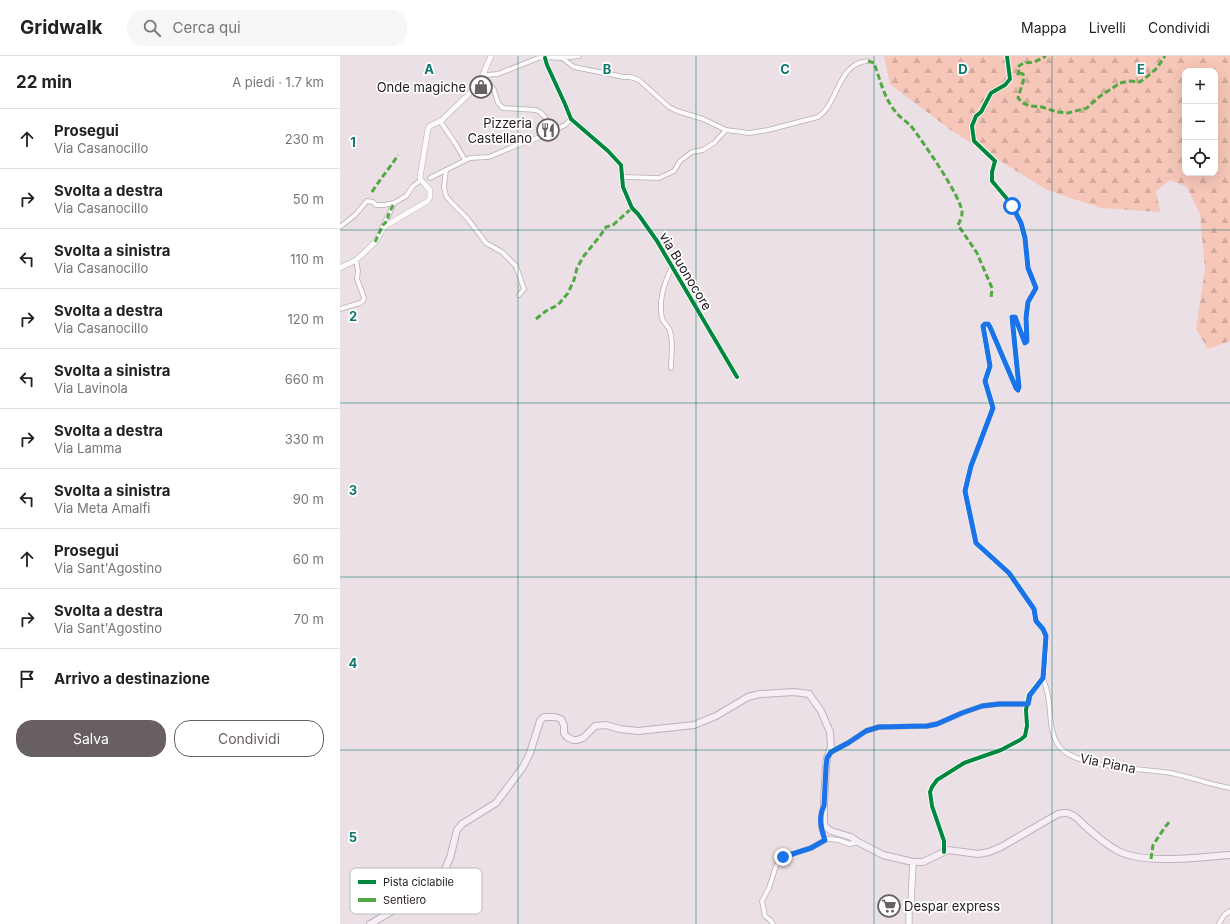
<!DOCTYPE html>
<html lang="it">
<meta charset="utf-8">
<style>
body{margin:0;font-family:Inter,sans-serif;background:#f6f6f6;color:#222}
.controls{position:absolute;right:12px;top:12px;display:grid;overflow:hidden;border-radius:8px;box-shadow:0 4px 16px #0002}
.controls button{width:36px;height:36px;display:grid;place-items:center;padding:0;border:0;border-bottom:1px solid #e0e0e0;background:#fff;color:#222;font:20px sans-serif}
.stop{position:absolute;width:12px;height:12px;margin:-9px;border:3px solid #1a73e8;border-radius:50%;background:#fff}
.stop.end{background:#1a73e8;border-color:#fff;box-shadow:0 1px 4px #0008}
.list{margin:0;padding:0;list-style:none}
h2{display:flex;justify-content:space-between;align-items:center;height:52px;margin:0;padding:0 16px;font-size:17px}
h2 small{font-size:13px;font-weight:400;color:#767676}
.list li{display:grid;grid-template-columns:26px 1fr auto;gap:12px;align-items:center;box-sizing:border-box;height:60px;padding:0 16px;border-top:1px solid #e0e0e0}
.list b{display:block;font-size:15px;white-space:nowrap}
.list p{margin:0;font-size:13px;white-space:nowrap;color:#767676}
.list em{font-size:13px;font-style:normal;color:#767676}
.actions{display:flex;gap:8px;padding:12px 16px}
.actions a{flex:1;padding:9px 0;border:1px solid #685f63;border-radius:16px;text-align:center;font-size:14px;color:#685f63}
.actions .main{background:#685f63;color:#fff}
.icon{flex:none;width:22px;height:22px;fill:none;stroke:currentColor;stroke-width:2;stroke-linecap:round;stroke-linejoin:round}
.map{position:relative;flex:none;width:890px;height:868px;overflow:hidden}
header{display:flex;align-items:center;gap:24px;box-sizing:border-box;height:56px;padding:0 20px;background:#fff;border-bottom:1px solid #e0e0e0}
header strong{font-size:19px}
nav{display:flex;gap:22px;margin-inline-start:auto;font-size:14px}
.search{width:280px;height:36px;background:#f6f6f6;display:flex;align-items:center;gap:10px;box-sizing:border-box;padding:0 14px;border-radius:16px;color:#767676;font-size:15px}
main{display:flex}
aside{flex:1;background:#fff}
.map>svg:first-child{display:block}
.forest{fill:url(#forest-firs);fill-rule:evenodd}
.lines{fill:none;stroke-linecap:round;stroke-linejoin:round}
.minor-casing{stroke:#b7aeb2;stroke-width:5.5}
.tertiary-casing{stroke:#b7aeb2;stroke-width:6}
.secondary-casing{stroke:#b7aeb2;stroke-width:7}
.primary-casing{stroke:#beb0bc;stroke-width:8}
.minor{stroke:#fcfafb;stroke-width:4}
.tertiary{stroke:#fcfafb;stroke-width:5}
.secondary{stroke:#fcfafb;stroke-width:5.5}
.primary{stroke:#f5eef4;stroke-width:6}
.quiet{stroke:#52a943;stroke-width:3;stroke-dasharray:6 3;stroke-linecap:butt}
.cycleway-casing{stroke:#fff;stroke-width:6}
.cycleway{stroke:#00873e;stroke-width:4}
.route{stroke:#1a73e8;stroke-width:5}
.grid{fill:none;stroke:#0f766e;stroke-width:1;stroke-opacity:0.55}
.labels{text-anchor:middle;stroke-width:3.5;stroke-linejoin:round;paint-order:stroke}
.poi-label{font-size:13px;fill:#21191d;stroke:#fff;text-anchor:end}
.street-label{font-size:13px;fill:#21191d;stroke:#fff}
.key{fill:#fff;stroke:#bcbabb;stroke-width:1}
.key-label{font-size:11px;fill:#21191d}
.grid-label{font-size:13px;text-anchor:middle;font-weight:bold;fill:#0f766e;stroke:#fff;stroke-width:3.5;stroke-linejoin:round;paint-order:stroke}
</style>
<header>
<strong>Gridwalk</strong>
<div class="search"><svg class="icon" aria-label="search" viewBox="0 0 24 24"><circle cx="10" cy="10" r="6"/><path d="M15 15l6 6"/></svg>Cerca qui</div>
<nav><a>Mappa</a><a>Livelli</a><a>Condividi</a></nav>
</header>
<main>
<aside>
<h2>22 min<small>A piedi · 1.7 km</small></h2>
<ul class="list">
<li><svg class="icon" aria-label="ahead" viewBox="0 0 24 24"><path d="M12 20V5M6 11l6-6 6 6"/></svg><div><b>Prosegui</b><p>Via Casanocillo</p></div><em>230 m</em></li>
<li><svg class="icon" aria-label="right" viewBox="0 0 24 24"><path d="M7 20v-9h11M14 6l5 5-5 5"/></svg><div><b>Svolta a destra</b><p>Via Casanocillo</p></div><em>50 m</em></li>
<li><svg class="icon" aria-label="left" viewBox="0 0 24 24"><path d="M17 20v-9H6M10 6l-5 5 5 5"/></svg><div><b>Svolta a sinistra</b><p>Via Casanocillo</p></div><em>110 m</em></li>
<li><svg class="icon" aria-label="right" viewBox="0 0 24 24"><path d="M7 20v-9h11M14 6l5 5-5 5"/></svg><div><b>Svolta a destra</b><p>Via Casanocillo</p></div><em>120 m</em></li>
<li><svg class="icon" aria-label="left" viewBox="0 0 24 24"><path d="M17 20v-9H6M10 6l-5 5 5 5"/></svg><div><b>Svolta a sinistra</b><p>Via Lavinola</p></div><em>660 m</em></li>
<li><svg class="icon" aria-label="right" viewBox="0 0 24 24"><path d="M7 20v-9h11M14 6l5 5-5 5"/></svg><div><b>Svolta a destra</b><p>Via Lamma</p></div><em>330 m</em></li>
<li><svg class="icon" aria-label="left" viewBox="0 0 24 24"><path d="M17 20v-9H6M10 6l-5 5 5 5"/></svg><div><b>Svolta a sinistra</b><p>Via Meta Amalfi</p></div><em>90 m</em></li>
<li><svg class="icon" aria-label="ahead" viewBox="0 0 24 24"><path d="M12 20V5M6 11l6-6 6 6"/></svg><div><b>Prosegui</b><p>Via Sant'Agostino</p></div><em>60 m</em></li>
<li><svg class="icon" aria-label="right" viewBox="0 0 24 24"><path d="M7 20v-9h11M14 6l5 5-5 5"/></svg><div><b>Svolta a destra</b><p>Via Sant'Agostino</p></div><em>70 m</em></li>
<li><svg class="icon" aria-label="arrive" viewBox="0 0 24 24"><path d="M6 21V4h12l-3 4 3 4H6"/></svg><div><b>Arrivo a destinazione</b></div></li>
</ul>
<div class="actions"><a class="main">Salva</a><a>Condividi</a></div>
</aside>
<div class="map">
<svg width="890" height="868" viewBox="0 0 890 868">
<defs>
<pattern id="forest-firs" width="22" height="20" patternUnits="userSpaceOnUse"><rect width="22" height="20" fill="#f6c6b8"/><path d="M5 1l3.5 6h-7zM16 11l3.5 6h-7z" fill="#d3aa9e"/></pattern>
</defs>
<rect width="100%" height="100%" fill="#ebe0e5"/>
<!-- forest -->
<path class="forest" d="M544 0H890V285L868 293 856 273 865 213 860 158 847 131 830 124 816 135 820 156 761 152 707 134 612 75 550 28ZM845 15H875V117H845Z"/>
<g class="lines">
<!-- minor casing -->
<g class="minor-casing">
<g id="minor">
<polyline points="205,2 207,9 225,48 231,63 268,95 281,109 283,131 292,152 298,158 317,185 397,321"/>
<path d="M222 2 234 11 284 21H290L299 24 329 51 337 55 363 63 386 74 409 77 428 74 478 61C499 47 497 7 528 5"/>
<polyline points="205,61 200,56 196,54 163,52 158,47 154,34 151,30 144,26 142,21 146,19 158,18 201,1 222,2 239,0"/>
<polyline points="100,65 115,87 125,104"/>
<polyline points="106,114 104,131 106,140 111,146 127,162 146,187 162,196 176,210 184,233 179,239"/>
<polyline points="283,121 319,122 334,115 340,105 352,96 363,94 374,87 386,74"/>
<polyline points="90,122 130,102 149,101 170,92 203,80 225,69 231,63"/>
<polyline points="0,171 15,159 27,145 33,146 36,149 44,149 54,147 66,140 73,130 81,124"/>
<path d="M42 172C47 163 50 157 54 147"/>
<polyline points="0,253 20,247 23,245 24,242 17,223 18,215 16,204"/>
<path d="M331 312C331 300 334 287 330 275 329 270 323 267 322 262 318 244 324 227 332 211"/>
<path d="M703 622C705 628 707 634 708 640 711 655 709 673 717 687 730 713 804 712 831 717 851 721 871 729 890 732"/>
<polyline points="491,696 508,687 526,675 539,671 587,670 597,668 622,657 642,650 659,648 688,648"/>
<polyline points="482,755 481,771 485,784"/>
<polyline points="604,796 604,785 592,750 590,736 592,731 597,724 624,707 661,694 680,684 685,680 687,670 686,654 689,639 703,622 704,613 706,581 703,573 696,565 694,553 669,517 636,487 625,435 631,410 653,352 645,325 650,310 643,270 645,268 648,268 650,271 676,332 678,334 679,331 672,261 675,261 685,287 687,285 686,262 688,246 696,232 688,212 685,182 681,167 673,150 652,125 652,116 655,105 634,85 632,70 636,60 641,56 651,37 665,29 670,23 667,0"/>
<polyline points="433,868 430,864 425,860 422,845 429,832 436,810 443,801 471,792 487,783 499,784 510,788 518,786"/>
<polyline points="879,868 884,859 890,855"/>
</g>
</g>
<!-- tertiary casing -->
<g class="tertiary-casing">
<g id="tertiary">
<polyline points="200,0 201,1"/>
<polyline points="0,212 16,204 27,194 35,186 45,170 88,145 90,141 90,134 81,124 80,121 88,73 90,70 102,64 134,33 142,21 151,0"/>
</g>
</g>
<!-- secondary casing -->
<g class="secondary-casing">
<polyline id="secondary" points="569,868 569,856 571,847 573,806"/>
</g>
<!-- primary casing -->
<g class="primary-casing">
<path id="primary" d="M30 868 63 849 95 825 104 815 110 802 117 774 122 768 156 747 183 711 190 697 200 665 204 661H215L221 663 224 669V677L227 681 233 684H237L243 682 255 670 266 669 280 673 298 675 354 669 376 660 408 641 420 638 454 636 469 638 481 655 490 676 491 691 487 702 486 711 484 747V769L486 771 491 775 511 781 518 786 543 799 573 806H583L608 794 638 798 649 796 661 791 718 758C723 757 726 756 730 758 736 760 740 765 744 769 755 779 765 788 778 795 807 809 858 801 890 799"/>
</g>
<!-- minor -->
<use href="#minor" class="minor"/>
<!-- tertiary -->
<use href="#tertiary" class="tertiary"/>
<!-- secondary -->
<use href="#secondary" class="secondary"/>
<!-- primary -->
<use href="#primary" class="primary"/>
<!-- quiet -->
<g class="quiet">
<path d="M528 5 534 7C540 23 544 42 555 55 559 61 566 65 571 70 581 83 623 143 622 157 622 161 620 165 618 169L637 197 652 232 651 243"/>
<polyline points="679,17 683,18 684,22 678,42 683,47 690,50 702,51 717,56 728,57 747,52 759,41 780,27 790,25 800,26 809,19 817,12 825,0"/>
<path d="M677 19 679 17 678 11C682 6 688 7 693 6 698 5 702 2 706 0"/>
<path d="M32 136C40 123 50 112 58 99"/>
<polyline points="35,186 43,169 48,164 48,160 54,147"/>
<polyline points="196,263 206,255 218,249 228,237 234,224 237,212 243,201 260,180 266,171 273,169 292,152"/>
<polyline points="811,803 813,789 825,771 831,764"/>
</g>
<!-- cycleway casing -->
<g class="cycleway-casing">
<g id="cycleway">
<polyline points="205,2 207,9 225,48 231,63 268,95 281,109 283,131 292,152 298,158 317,185 397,321"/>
<polyline points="604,796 604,785 592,750 590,736 592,731 597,724 624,707 661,694 680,684 685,680 687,670 686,654 689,639 703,622 704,613 706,581 703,573 696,565 694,553 669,517 636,487 625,435 631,410 653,352 645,325 650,310 643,270 645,268 648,268 650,271 676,332 678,334 679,331 672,261 675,261 685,287 687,285 686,262 688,246 696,232 688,212 685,182 681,167 673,150 652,125 652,116 655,105 634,85 632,70 636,60 641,56 651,37 665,29 670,23 667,0"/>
</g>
</g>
<!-- cycleway -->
<use href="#cycleway" class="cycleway"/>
</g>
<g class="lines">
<!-- route -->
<path class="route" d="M443 801 471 792 485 784C481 773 478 761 484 750L486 711 487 702 491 696 508 687 526 675 539 671 587 670 597 668 622 657 642 650 659 648H688L690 639 703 622 706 580 703 573 696 565 694 553 669 517 636 487 625 435 631 410 653 352 645 325 650 310 643 270 645 268H648L650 271 676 332 678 334 679 331 672 261H675L685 287 687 285 686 262 688 246 696 232 688 212 685 182 681 167 672 150"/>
</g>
<!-- grid -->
<path class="grid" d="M178 0V868M356 0V868M534 0V868M712 0V868M0 174H890M0 347H890M0 521H890M0 694H890"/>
<!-- icons -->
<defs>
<g id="shop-ring" transform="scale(1.15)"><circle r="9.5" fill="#fff" stroke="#685f63" stroke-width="1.5"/><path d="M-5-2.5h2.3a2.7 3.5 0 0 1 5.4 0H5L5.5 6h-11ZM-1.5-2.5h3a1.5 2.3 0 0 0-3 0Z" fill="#685f63"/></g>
<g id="restaurant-ring" transform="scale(1.15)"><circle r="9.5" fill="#fff" stroke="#685f63" stroke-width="1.5"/><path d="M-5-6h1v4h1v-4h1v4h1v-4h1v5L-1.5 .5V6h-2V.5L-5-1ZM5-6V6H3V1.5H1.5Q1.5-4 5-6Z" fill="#685f63"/></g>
<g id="supermarket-ring" transform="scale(1.15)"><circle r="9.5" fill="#fff" stroke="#685f63" stroke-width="1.5"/><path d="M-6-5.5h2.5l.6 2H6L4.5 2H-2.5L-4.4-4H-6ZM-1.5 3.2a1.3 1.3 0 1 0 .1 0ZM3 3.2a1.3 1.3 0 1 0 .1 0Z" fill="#685f63"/></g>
</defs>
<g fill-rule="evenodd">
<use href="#shop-ring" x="141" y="31"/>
<use href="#restaurant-ring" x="208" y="74"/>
<use href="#supermarket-ring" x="549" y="850"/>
</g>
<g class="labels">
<!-- poi labels -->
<g class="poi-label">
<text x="126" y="36">Onde magiche</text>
<text x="192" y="72">Pizzeria<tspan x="192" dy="15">Castellano</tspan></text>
<text x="564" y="855" text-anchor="start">Despar express</text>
</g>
<!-- street labels -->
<g class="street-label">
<text transform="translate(346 215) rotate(59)" y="5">via Buonocore</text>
<text transform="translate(768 707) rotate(11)" y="5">Via Piana</text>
</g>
</g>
<!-- legend -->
<rect x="10" y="812" width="132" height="46" rx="6" class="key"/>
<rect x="18" y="824" width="18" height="4" fill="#00873e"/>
<rect x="18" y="842" width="18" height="4" fill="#52a943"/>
<g class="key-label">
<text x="43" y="830">Pista ciclabile</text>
<text x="43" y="848">Sentiero</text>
</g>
<g class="grid-label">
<text x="89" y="18">A</text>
<text x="267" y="18">B</text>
<text x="445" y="18">C</text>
<text x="623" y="18">D</text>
<text x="801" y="18">E</text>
<text x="13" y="91">1</text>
<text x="13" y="265">2</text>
<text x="13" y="439">3</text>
<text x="13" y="612">4</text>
<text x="13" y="786">5</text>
</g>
</svg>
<div class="controls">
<button>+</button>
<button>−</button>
<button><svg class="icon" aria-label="locate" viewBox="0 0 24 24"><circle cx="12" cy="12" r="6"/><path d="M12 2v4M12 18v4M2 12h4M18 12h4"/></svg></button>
</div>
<div class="stop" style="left:672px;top:150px"></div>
<div class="stop end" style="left:443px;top:801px"></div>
</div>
</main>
